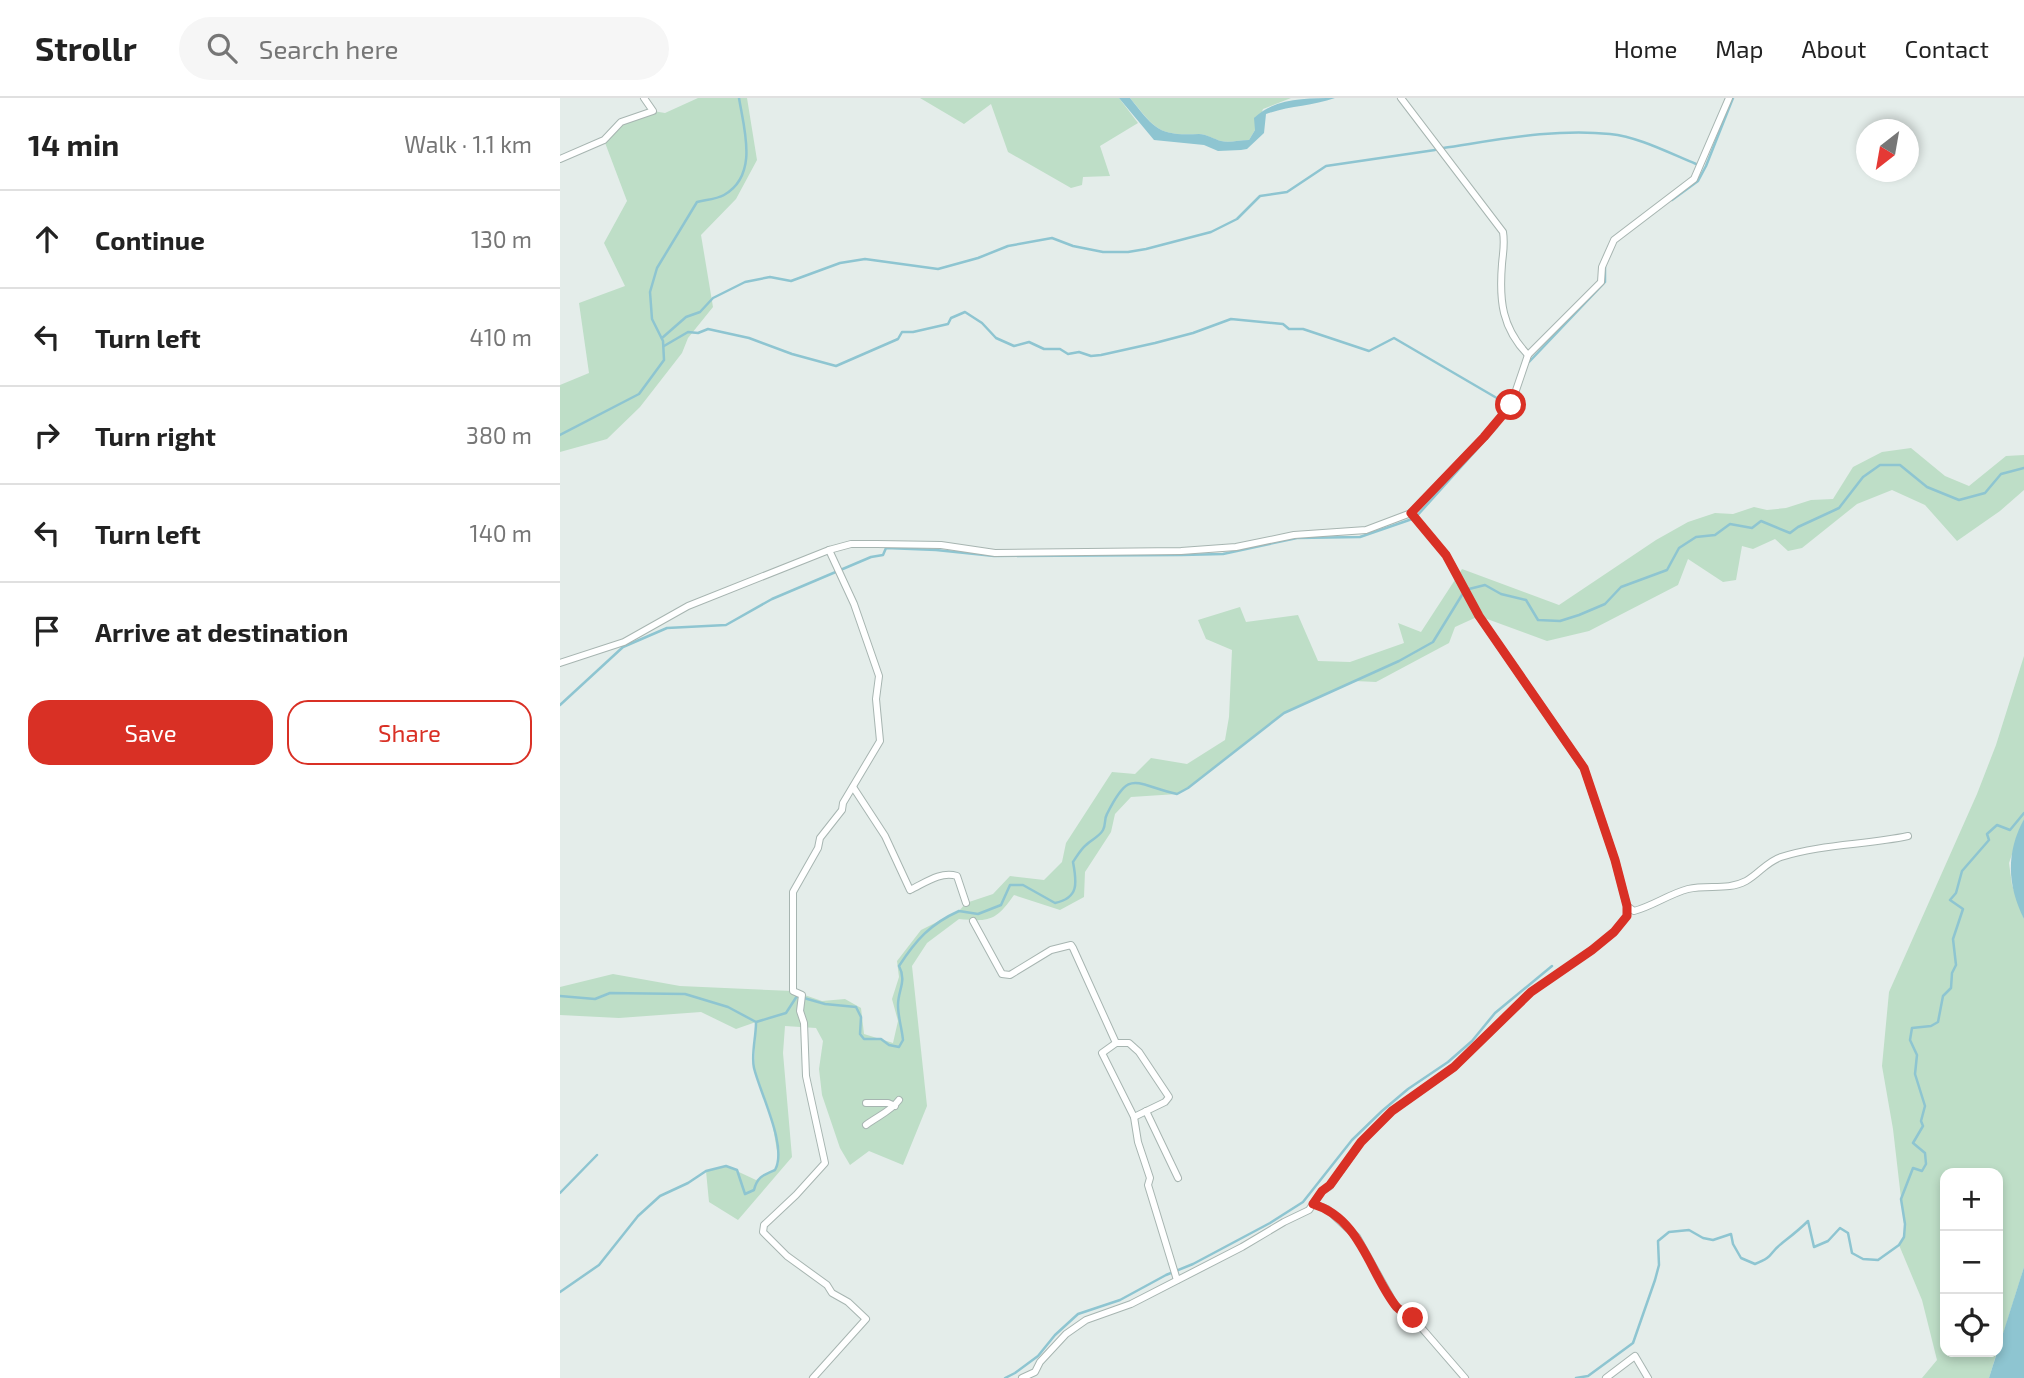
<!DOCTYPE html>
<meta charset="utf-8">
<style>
body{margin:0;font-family:"Exo 2",sans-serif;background:#f6f6f6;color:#222}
.controls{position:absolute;right:21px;bottom:21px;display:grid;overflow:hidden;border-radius:14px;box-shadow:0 4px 10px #0003}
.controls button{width:63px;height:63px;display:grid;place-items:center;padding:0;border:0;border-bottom:2px solid #e0e0e0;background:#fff;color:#222;font:35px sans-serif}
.compass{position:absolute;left:1296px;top:21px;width:63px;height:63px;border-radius:50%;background:#fff;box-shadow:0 4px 10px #0003;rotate:211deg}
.stop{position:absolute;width:21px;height:21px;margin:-16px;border:5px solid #d93025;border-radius:50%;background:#fff}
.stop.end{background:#d93025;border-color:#fff;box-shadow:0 2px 7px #0008}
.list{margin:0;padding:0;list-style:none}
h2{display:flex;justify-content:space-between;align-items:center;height:91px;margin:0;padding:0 28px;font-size:30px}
h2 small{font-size:23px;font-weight:400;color:#767676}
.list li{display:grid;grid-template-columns:46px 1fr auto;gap:21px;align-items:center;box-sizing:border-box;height:98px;padding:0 28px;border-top:2px solid #e0e0e0}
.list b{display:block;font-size:26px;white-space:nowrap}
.list em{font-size:23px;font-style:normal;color:#767676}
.actions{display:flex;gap:14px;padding:21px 28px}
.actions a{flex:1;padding:16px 0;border:2px solid #d93025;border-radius:21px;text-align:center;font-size:24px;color:#d93025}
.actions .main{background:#d93025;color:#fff}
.icon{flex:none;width:38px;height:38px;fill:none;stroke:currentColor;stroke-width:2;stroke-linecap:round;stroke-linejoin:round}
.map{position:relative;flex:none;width:1464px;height:1280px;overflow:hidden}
header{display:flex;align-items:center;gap:42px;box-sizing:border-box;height:98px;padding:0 35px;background:#fff;border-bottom:2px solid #e0e0e0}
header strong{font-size:33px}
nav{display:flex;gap:38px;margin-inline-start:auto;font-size:24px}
.search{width:490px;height:63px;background:#f6f6f6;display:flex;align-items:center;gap:18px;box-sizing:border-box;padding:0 24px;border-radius:38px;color:#767676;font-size:26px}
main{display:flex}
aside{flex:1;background:#fff}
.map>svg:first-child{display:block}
.green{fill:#bedec7}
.water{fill:#8ec5d1}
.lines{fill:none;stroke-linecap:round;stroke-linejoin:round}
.stream{stroke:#8ec5d1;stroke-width:2.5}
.minor-casing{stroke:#a7b5b1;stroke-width:8}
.minor{stroke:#fff;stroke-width:6}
.route{stroke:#d93025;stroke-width:9}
</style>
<header>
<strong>Strollr</strong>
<div class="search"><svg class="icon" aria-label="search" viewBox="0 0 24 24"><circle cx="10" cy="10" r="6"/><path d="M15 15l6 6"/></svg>Search here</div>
<nav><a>Home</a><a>Map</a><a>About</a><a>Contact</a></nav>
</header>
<main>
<aside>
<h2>14 min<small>Walk · 1.1 km</small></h2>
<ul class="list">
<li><svg class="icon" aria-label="ahead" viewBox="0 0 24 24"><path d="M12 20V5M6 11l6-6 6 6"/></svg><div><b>Continue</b></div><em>130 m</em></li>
<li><svg class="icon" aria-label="left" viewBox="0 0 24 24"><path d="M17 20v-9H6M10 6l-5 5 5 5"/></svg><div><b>Turn left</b></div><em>410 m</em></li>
<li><svg class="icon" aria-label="right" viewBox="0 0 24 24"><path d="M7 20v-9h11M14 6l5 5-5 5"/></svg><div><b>Turn right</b></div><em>380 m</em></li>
<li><svg class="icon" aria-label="left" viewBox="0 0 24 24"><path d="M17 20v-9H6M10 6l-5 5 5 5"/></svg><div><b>Turn left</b></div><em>140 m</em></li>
<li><svg class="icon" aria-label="arrive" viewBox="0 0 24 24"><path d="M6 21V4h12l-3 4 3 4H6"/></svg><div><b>Arrive at destination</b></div></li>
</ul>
<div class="actions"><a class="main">Save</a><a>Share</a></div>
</aside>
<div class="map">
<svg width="1464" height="1280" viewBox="0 0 1464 1280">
<rect width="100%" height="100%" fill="#e4edea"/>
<!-- green -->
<g class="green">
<polygon points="138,0 187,0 197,62 176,101 141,137 153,209 128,240 122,255 80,309 47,341 0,354 0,287 29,275 19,205 65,188 44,145 67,103 44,42 61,24 93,13 105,15"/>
<polygon points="360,0 559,0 578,25 540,48 550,78 523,79 522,87 511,90 448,54 431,6 404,26"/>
<path d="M570 0H731L703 11 695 32 689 42C680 42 669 45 661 43 653 41 646 36 639 36 597 38 596 31 570 0Z"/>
<path d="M1351 350 1385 378 1409 388 1446 358 1464 357V392L1440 413 1397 443 1365 407 1332 392 1297 406 1242 450 1228 453 1215 441 1193 451 1182 448 1176 482 1163 484 1128 461 1118 487 1029 533 987 543 919 518 895 529 889 545 816 584 795 583 724 615 628 690 617 696 571 699 555 716 551 734 525 774 524 799 500 812 454 797C436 823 429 824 399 821L367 845 352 868 367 1008 343 1067 309 1053 290 1067 280 1050 262 997 259 971 263 943 256 930 225 928 223 955 232 1059 178 1122 149 1104 146 1073 166 1068 196 1082 215 1072 219 1065 211 1017 194 972 196 924 176 931 141 914 59 920 0 917V889L53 876 120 888 233 893 262 903 285 901 301 910 304 936 333 945 338 923 332 901 339 879 337 863 361 832 399 813 406 805 433 796 450 778 484 782 502 764 506 745 552 674 575 676 591 660 627 666 665 642 669 619 672 552 646 541 638 522 680 509 686 524 738 517 758 563 790 564 844 545 838 525 861 534 902 471 999 507 1096 442 1128 424 1155 415 1173 416 1194 409 1207 412 1226 410 1251 402 1273 401 1293 369 1322 354Z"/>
<polygon points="1464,558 1464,721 1449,765 1452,787 1464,821 1464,1169 1438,1253 1438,1075 1385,1075 1385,1254 1437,1254 1429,1280 1362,1280 1377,1262 1362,1202 1339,1147 1344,1139 1344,1126 1333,1031 1322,968 1329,894 1417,696 1436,647"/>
</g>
<!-- water -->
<g class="water">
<path d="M559 0H570C595 31 598 38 639 36 646 36 654 41 661 43 669 45 680 42 689 42L695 32 694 20C715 0 746 0 775 0 752 8 728 8 706 16L704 35 687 51 681 52 658 53 644 47 594 42Z"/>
<path d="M1464 721V821C1447 787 1446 754 1464 721Z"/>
<polygon points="1464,1169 1464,1280 1429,1280"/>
</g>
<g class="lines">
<!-- stream -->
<g class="stream">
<path d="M883 50C937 42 995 30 1050 36 1079 39 1109 55 1136 66"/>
<polyline points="1112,102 1138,83 1146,68 1173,0"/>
<polyline points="102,240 126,219 140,214 153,200 185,184 210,179 231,183 280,165 305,161 378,171 418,160 448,148 492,140 513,148 543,154 568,154 586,151 651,134 677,121 700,98 727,94 766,68 875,52"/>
<polyline points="104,248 128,234 138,235 148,231 189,240 232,256 276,268 338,241 342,234 353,234 388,226 391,220 405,214 422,225 436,240 454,248 469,244 484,251 500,251 508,256 519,254 531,258 541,257 595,245 633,235 671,221 723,226 729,231 743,231 809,253 834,240 947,306"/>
<polyline points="969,264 1045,184 1045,169"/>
<path d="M0 337 79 296 104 262 103 243 92 221 90 194 97 170 137 104C145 102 157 101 164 97 199 77 184 31 179 0"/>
<polyline points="0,607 63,549 107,530 166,527 212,501 311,459 323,457 326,450 376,452 434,458 622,457 663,456 737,440 800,439 855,420 937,329"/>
<path d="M0 898 35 901 50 895 125 896 168 909 196 924 226 915 237 898 265 906 296 909 301 919 300 936 304 941H321L329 947 339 949 343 942C342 931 338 919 338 907 338 892 347 883 339 868 356 842 370 826 399 813L418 816 441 807 450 787H463L495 805C519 800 517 785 513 764 517 758 521 751 526 747 532 741 539 739 543 732 546 727 544 721 547 716 570 670 573 686 617 696L628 690 724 615 839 563 873 544 905 492 925 487 941 496 966 502 978 522 1000 523 1019 517 1045 506 1061 489 1107 472 1119 450 1136 439 1155 437 1170 426 1192 430 1201 423 1230 435 1238 429 1279 410 1303 379 1320 367H1340L1367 389 1399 402 1425 395 1441 376 1464 370"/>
<polyline points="0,1095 37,1057"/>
<path d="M0 1194 39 1167 78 1118 100 1098 128 1085 146 1073 166 1068 177 1072 185 1096 194 1092C197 1079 203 1077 215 1072 228 1049 200 995 194 970 191 957 196 939 196 925"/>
<polyline points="445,1280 455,1275 478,1258 495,1237 518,1216 560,1202 606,1177 633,1166 710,1125 743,1104 792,1042 822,1013 848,991 888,964 912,943 935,915 992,868"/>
<path d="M1016 1280 1028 1278 1073 1245 1095 1182 1099 1167 1098 1143 1109 1134 1129 1132 1143 1140 1153 1142 1171 1136 1173 1146 1181 1160 1195 1166C1214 1159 1209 1155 1221 1146 1231 1138 1239 1132 1248 1123L1254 1149 1268 1143 1280 1130 1288 1135 1292 1155 1303 1161 1318 1162 1339 1147 1344 1139 1345 1126 1341 1101 1353 1070 1362 1073 1366 1066 1365 1055 1353 1045 1363 1028 1361 1023 1365 1008 1355 976 1357 957 1350 942 1352 930 1371 928 1378 924 1383 898 1391 890 1392 875 1396 867 1393 841 1403 811 1390 802 1396 795 1402 773 1429 742 1427 736 1437 727 1450 732 1464 715"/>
</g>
<!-- minor casing -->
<g class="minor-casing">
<g id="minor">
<path d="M841 0 943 134C945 146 943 154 942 166 939 203 942 230 968 257"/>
<polyline points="0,61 44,42 61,24 93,13 84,0"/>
<polyline points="0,565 64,544 128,508 269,452 291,446 317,446 381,447 435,455 621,453 676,449 734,437 806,432 851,415 924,339 951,307 968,257 1041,184 1042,169 1054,142 1134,81 1169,0"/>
<path d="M293 689 325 738 350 792C365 785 380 773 397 778L406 805"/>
<path d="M1067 808 1074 813C1093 808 1109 796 1128 791 1148 786 1167 793 1186 783 1199 776 1206 764 1221 759 1262 746 1306 747 1348 738"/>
<polyline points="413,823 442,876 450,877 491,852 511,847 513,850 556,945 542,955 574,1019 578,1044 590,1080 588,1087 617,1182"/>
<polyline points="556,945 569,945 579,954 609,999 605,1004 574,1019"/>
<polyline points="306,1005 328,1005 335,1008"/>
<polyline points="586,1013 618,1080"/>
<path d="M306 1027C318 1018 331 1013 339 1002"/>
<polyline points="753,1106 762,1093 770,1088 801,1044 832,1013 894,969 971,894 1032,852 1054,834 1067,818 1067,808 1055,762 1024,670 919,518 886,457 851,415"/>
<polyline points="253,1280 306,1221 288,1204 272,1195 267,1187 227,1158 203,1134 204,1127 236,1097 265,1065 246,978 244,925 240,913 242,897 233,893 233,794 258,750 260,740 282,712 283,705 320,643 316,601 319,578 294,506 269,452"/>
<polyline points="462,1280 475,1274 480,1264 506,1236 526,1222 571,1206 682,1149 724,1124 749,1112 753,1106 767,1111 797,1139 836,1209 853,1220 905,1280"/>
<polyline points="1046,1280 1075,1258 1088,1280"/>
</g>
</g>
<!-- minor -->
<use href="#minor" class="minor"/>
</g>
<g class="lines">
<!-- route -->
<path class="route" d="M853 1220C847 1216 839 1213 835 1207 809 1173 800 1120 753 1106L762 1093 770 1087 801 1044 832 1013 894 969 971 894 1032 852 1054 834 1067 818V808L1055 762 1024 670 919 518 886 457 851 415 924 339 951 307"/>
</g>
</svg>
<div class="controls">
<button>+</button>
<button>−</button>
<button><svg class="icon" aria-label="locate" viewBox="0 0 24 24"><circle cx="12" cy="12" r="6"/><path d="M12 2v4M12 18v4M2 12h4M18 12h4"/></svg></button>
</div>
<svg class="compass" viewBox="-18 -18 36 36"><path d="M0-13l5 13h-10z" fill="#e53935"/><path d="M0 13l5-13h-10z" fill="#767676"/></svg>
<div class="stop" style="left:951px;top:307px"></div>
<div class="stop end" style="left:853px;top:1220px"></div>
</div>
</main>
